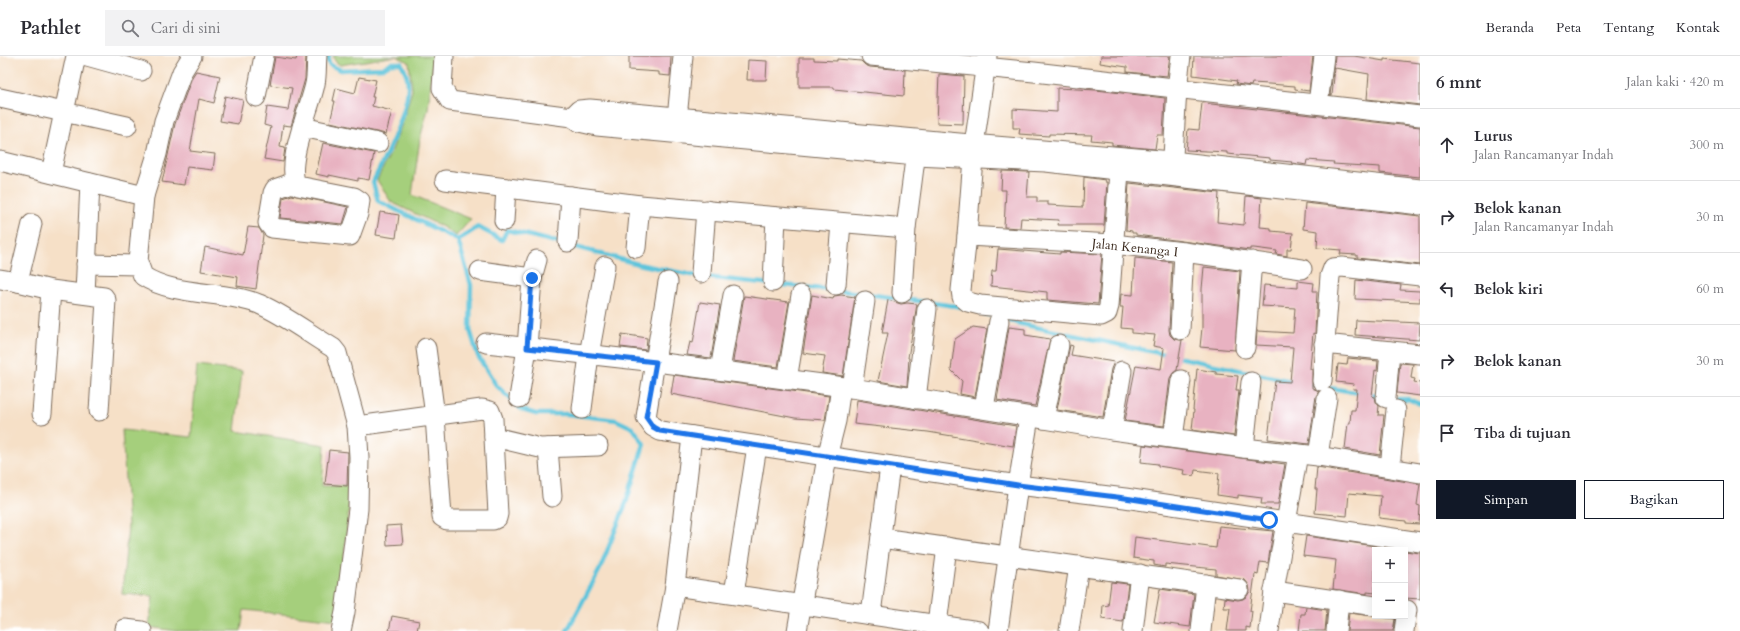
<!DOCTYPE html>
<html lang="id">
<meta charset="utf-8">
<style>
body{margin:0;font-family:Cardo,serif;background:#f2f2f3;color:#2b2b33}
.controls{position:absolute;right:12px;bottom:12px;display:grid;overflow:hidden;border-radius:0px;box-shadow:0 4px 16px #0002}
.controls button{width:36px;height:36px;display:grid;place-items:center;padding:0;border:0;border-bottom:1px solid #e1e1e2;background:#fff;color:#2b2b33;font:20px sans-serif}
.stop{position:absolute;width:12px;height:12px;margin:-9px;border:3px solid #1a73e8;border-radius:50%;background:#fff}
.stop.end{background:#1a73e8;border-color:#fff;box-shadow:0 1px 4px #0008}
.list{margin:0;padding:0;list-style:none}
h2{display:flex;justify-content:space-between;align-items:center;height:52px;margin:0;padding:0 16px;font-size:17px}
h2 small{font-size:13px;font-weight:400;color:#7c7c81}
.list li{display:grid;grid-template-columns:26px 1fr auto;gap:12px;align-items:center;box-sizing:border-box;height:72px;padding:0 16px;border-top:1px solid #e1e1e2}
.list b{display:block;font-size:15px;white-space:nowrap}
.list p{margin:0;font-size:13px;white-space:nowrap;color:#7c7c81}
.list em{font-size:13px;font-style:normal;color:#7c7c81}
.actions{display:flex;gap:8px;padding:12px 16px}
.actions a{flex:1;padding:9px 0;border:1px solid #111827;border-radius:0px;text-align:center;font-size:14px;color:#111827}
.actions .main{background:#111827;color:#fff}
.icon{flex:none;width:22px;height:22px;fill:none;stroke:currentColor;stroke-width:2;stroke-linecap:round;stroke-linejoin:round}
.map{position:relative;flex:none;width:1420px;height:575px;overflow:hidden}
header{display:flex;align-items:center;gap:24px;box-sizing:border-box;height:56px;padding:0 20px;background:#fff;border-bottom:1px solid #e1e1e2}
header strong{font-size:19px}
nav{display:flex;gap:22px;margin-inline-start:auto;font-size:14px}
.search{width:280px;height:36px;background:#f2f2f3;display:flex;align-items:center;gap:10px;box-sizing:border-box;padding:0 14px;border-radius:0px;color:#7c7c81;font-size:15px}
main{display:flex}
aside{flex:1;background:#fff}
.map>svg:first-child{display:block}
.green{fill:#a5cf7b;stroke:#707c4c}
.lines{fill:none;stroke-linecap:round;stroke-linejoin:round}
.stream{stroke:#5ec4db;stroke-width:4.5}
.building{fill:#e8b2c1}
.minor-casing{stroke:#7c6a59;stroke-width:21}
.minor{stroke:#fff;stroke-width:19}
.route{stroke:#1a73e8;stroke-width:5}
.labels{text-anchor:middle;stroke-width:3;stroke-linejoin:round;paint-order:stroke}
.street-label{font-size:13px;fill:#3b2a1e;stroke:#fff}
</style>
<header>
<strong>Pathlet</strong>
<div class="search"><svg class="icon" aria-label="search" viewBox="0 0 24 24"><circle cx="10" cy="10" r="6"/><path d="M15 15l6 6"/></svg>Cari di sini</div>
<nav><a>Beranda</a><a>Peta</a><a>Tentang</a><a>Kontak</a></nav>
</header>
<main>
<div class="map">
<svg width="1420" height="575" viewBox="0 0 1420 575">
<rect width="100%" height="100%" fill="#fff"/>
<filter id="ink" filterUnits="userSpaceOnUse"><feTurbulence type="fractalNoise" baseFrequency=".025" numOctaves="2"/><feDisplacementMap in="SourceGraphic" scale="8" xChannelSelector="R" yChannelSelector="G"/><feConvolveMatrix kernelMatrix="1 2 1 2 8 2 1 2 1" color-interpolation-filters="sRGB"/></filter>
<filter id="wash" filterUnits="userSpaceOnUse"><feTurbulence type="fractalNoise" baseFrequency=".012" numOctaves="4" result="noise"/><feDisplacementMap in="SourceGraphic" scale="16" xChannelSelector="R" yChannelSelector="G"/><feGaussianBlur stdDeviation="0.9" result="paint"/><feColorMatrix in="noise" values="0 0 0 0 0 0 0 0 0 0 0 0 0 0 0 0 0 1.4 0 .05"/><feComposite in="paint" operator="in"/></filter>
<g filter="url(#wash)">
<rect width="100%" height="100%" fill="#f6e0c7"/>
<!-- green -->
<g class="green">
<polygon points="333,0 396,0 340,9 335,5"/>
<polygon points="396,0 434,0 428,53 420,83 412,139 471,163 456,180 443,171 391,146 377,124 392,94 403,65 412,34 409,6"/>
<polygon points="197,310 242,315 235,375 325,389 322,430 351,430 338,564 244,554 241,575 176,575 149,571 153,540 122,538 128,470 122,374 191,381"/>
</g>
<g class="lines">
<!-- stream -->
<g class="stream">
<path d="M329 0 328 5 330 9 341 14 383 12 391 7H401C403 11 406 16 407 21 414 45 384 104 373 126L378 145 458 184 471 229 470 274 478 300 496 329 522 354 536 358H567L616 364 633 372 644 388 626 447 600 513 567 575"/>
<polyline points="458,184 478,171 502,184 507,174 564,188"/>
<polyline points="572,190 638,208 697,220"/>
<polyline points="704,221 852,236 963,251"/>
<polyline points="981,257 1008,263 1016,267 1296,326"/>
<polyline points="1307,328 1383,341"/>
<polyline points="1389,343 1408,343 1420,348"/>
</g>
</g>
<g id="blocks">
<!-- building -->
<g class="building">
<polygon points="297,0 306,0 305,23 291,70 283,69 280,91 285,92 283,106 264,103 271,71 264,69 267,51 288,54 292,32 270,29 275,1 296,4"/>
<polygon points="629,0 671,0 670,20 659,19 659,16 629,14"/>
<polygon points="1101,0 1170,0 1167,20 1127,16 1127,11 1100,7"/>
<polygon points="1194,0 1313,0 1309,35 1295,33 1295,30 1269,28 1252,27 1251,30 1236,28 1237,25 1193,19"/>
<polygon points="1335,0 1354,0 1384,5 1384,3 1420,7 1420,49 1367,43 1369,18 1335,12 1332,39 1330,39"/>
<polygon points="799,2 814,2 814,4 837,5 837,3 861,5 865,9 870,11 905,14 904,40 834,33 834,31 799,31"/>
<polygon points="748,4 767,5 766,24 747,24"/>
<polygon points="196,15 220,20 214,47 199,43 190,95 215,98 213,114 187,111 184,129 162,126 175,68 192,21"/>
<polygon points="939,18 964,20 963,68 937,67"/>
<polygon points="359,21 376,24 372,41 374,41 372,50 392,55 386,78 330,66 335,45 333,45 336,32 355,37"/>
<polygon points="1057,32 1096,34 1165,42 1163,79 1157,79 1155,93 1112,89 1112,86 1091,84 1092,79 1049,78 1049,80 1019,78 1020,72 1013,72 1013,53 1057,56"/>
<polygon points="225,40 243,44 238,68 220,65"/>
<polygon points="1202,47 1420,71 1420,121 1380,117 1380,111 1333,108 1334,106 1307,104 1306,109 1301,108 1291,107 1292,106 1270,104 1270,102 1227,98 1227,96 1186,94 1188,73 1199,74"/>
<polygon points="323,87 374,97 369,124 358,122 358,125 329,119 329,121 316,118"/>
<polygon points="1002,115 1029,116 1027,141 1037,141 1037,146 1048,146 1048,149 1083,151 1084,121 1105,124 1105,126 1107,126 1104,169 1058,169 1059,164 1021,162 1020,172 1004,171 1006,134 1001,134"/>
<polygon points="1129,127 1219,137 1217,166 1244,169 1246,140 1262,142 1260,171 1271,172 1271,175 1293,177 1291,193 1287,193 1287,200 1276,198 1277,195 1254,192 1250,192 1250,194 1136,179 1136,177 1132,177 1132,175 1126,174"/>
<polygon points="292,139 348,151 343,168 280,162 283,142"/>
<polygon points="1305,147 1420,160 1420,209 1357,202 1357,199 1340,198 1341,194 1317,192 1318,175 1303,173"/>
<polygon points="380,156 399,159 396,182 376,179"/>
<polygon points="248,171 259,172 263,179 256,233 237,230 238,221 201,215 205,191 243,199"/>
<polygon points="998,193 1060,198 1060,196 1102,198 1098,248 1047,244 1047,236 991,230 992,215 996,215"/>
<polygon points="1135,202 1172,206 1169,274 1170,279 1174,283 1182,284 1177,314 1173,317 1170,322 1164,370 1125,365 1136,309 1161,313 1164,292 1153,290 1155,279 1132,277 1132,273 1121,272 1123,251 1120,251 1121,238 1133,239"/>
<polygon points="1204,211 1240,215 1235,294 1200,291 1202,272 1202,233"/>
<polygon points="1356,224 1401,229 1400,234 1420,235 1420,246 1355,243"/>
<polygon points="1298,225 1314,227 1313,235 1317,235 1315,278 1313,277 1310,313 1312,313 1312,332 1319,335 1316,340 1309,388 1268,383 1275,325 1290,326 1293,291 1256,289 1257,275 1293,277 1295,252 1262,250 1264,229 1298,232"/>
<polygon points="812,239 833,243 834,240 841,239 855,241 843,320 822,317 825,300 803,297"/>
<polygon points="744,240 789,246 778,311 733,305"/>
<polygon points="888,244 901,248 907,247 917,248 908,302 909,302 907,330 878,325 888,277 882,277"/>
<polygon points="700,246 720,249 711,302 687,299 690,286 693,287"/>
<polygon points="1356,264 1420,267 1419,284 1355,279"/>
<polygon points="973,271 987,273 975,341 960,338 962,325 951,314 955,283"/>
<polygon points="1009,271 1025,273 1025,279 1050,283 1035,350 997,344"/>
<polygon points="622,278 647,282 646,294 620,291"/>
<polygon points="1070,289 1073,290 1071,299 1114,306 1111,313 1103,361 1057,354"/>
<polygon points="1348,302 1378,305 1377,315 1375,314 1372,340 1375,341 1376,346 1379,350 1378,359 1384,359 1380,399 1345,393 1348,367 1350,367 1351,354 1355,354 1357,333 1353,333 1354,328 1336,326 1338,308 1347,309"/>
<polygon points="1400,307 1413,308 1411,322 1415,323 1414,326 1420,327 1420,340 1397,337"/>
<polygon points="1197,313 1216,316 1216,318 1238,320 1236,334 1239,334 1234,380 1192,374 1194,354 1193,354"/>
<polygon points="674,319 829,340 825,364 795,362 671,338"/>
<polygon points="857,344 1016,370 1013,390 928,376 854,368"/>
<polygon points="1143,389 1285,408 1278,448 1261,448 1262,442 1238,439 1238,442 1217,439 1219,417 1195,414 1194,420 1183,418 1184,414 1158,410 1158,408 1141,406"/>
<polygon points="329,394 348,396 347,430 325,428"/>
<polygon points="1317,411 1420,428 1417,449 1420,450 1419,468 1406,467 1406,465 1379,462 1381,440 1349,437 1347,460 1315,457 1317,433 1315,433"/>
<polygon points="401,469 403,488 387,489 386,470"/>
<polygon points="1219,470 1273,475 1268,507 1260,506 1258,519 1255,518 1250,555 1252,555 1250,572 1246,571 1246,575 1227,575 1230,552 1224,552 1225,542 1238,544 1243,543 1247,540 1250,535 1249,529 1245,524 1216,519 1216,513 1165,508 1165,511 1154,509 1154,505 1133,502 1135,481 1216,492"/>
<polygon points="1306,480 1375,490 1375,537 1367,536 1367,538 1333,533 1336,504 1303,500"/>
<polygon points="1405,495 1420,497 1420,543 1405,542"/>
<polygon points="1111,526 1128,528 1123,566 1102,563 1103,549 1108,550"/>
<polygon points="1160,533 1194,538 1190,571 1154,566"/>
<polygon points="1306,551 1327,554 1325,575 1299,575 1301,558 1305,558"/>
<polygon points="1349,557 1395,563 1393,575 1347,575"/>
<polygon points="392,560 419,565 417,575 389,575"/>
</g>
</g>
</g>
<g filter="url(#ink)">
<use href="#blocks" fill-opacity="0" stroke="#7c6a59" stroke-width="1"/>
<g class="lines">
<!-- minor casing -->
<g class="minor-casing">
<g id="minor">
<polyline points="87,0 141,15"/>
<path d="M192 0 182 16 164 65 157 98 144 140 138 206 143 220C175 241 223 234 259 248 285 259 309 278 333 292L337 297 357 370 359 401 358 453 345 556 341 575"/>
<polyline points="444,0 442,32 450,45 572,61"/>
<polyline points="871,0 1034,16 1420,60"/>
<polyline points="987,0 974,89 967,180 961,234 962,241 968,246 980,249 1101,260 1107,257 1109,250 1120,102"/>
<polyline points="256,41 264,0"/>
<polyline points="0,42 127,70"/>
<polyline points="1318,48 1324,0"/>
<polyline points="302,71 378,87"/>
<polyline points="676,73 683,0"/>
<polyline points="0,105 144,140"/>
<polyline points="51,117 76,0"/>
<polyline points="1172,117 1177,33 1181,0"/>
<polyline points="445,124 640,149 906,172"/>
<path d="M295 126 275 133 273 137 268 167 272 172 350 180 358 158 360 145 354 141 298 130C283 112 311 50 315 28 317 19 316 9 317 0"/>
<polyline points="1420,133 1172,105 959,87 590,53 579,54 572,61 579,66 597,70 916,100 1046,106 1420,149"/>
<polyline points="504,165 506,132"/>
<polyline points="967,180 1113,188 1184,196 1302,213"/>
<polyline points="568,186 571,140"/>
<polyline points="636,192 640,149"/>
<polyline points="86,208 138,209"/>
<polyline points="480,215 532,222"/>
<polyline points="701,217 706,154"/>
<polyline points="0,223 18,226 51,234 104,241 106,244 99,355"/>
<polyline points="18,226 32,168"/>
<polyline points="668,226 646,361 653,371 660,375 1018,429 1125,442 1420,486"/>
<polyline points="773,226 776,161"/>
<polyline points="836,229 841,167"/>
<polyline points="902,237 906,172 917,88"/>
<polyline points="85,238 90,127"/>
<polyline points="1180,274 1184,196"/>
<polyline points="486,287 656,306 852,332 1112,374 1244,392 1318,400 1420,417"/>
<polyline points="1324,288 1420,298"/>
<polyline points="1245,292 1252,205"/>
<polyline points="720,314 733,239"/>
<polyline points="787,324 801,239"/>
<polyline points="1322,325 1330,220 1333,212 1342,211 1420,220"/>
<polyline points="852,332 865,245"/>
<polyline points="519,342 527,292 532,222 537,204"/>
<polyline points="1386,342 1390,295"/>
<polyline points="916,343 927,253"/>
<polyline points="984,352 999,265"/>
<polyline points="582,353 589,299 605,210"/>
<polyline points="42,358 51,234"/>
<polyline points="1044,363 1059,289"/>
<polyline points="357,370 482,353 490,355 493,363 498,458 497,462 493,464 447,464 442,461 435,360 426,292"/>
<polyline points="1112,374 1122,315"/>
<polyline points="494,381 540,392 598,390"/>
<polyline points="1173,382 1181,324"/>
<polyline points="548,392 552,441"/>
<polyline points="1244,392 1251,326"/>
<polyline points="1318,400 1327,342"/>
<polyline points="1390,411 1396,354"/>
<polyline points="881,482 1239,533"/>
<polyline points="675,530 979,575"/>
<polyline points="1274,535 1375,550"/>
<polyline points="734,538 757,390"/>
<polyline points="871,558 890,410"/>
<polyline points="937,568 947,491"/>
<polyline points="125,573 142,575"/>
<polyline points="667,575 675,530 692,380"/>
<polyline points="797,575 827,401 836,365 841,331"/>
<polyline points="998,575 1018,429 1029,361"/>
<polyline points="1069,575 1079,510"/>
<polyline points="1133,575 1140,518"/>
<polyline points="1201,575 1206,528"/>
<polyline points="1269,575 1274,535 1298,398"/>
<polyline points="1336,575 1339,544"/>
<polyline points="1404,575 1407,554"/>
</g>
</g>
<!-- minor -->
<use href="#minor" class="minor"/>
</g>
</g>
<g class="lines" filter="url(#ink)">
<!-- route -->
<polyline class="route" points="532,222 527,292 656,306 646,361 653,371 660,375 1018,429 1125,442 1269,464"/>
</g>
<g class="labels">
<!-- street labels -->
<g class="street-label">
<text transform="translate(1135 191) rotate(6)" y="5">Jalan Kenanga I</text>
</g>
</g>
</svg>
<div class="controls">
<button>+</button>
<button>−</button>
</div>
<div class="stop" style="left:1269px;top:464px"></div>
<div class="stop end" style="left:532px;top:222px"></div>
</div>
<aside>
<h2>6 mnt<small>Jalan kaki · 420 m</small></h2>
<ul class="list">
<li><svg class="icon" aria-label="ahead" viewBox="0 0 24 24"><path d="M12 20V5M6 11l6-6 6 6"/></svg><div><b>Lurus</b><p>Jalan Rancamanyar Indah</p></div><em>300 m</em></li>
<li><svg class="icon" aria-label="right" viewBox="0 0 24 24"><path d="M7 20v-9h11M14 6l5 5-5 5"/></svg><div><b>Belok kanan</b><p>Jalan Rancamanyar Indah</p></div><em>30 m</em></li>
<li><svg class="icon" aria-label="left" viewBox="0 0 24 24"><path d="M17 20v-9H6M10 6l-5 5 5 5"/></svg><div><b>Belok kiri</b></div><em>60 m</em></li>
<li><svg class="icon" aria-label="right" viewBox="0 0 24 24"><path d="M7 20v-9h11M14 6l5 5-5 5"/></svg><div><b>Belok kanan</b></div><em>30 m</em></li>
<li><svg class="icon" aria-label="arrive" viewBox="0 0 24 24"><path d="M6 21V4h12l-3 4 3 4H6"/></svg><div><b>Tiba di tujuan</b></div></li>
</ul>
<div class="actions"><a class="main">Simpan</a><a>Bagikan</a></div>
</aside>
</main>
